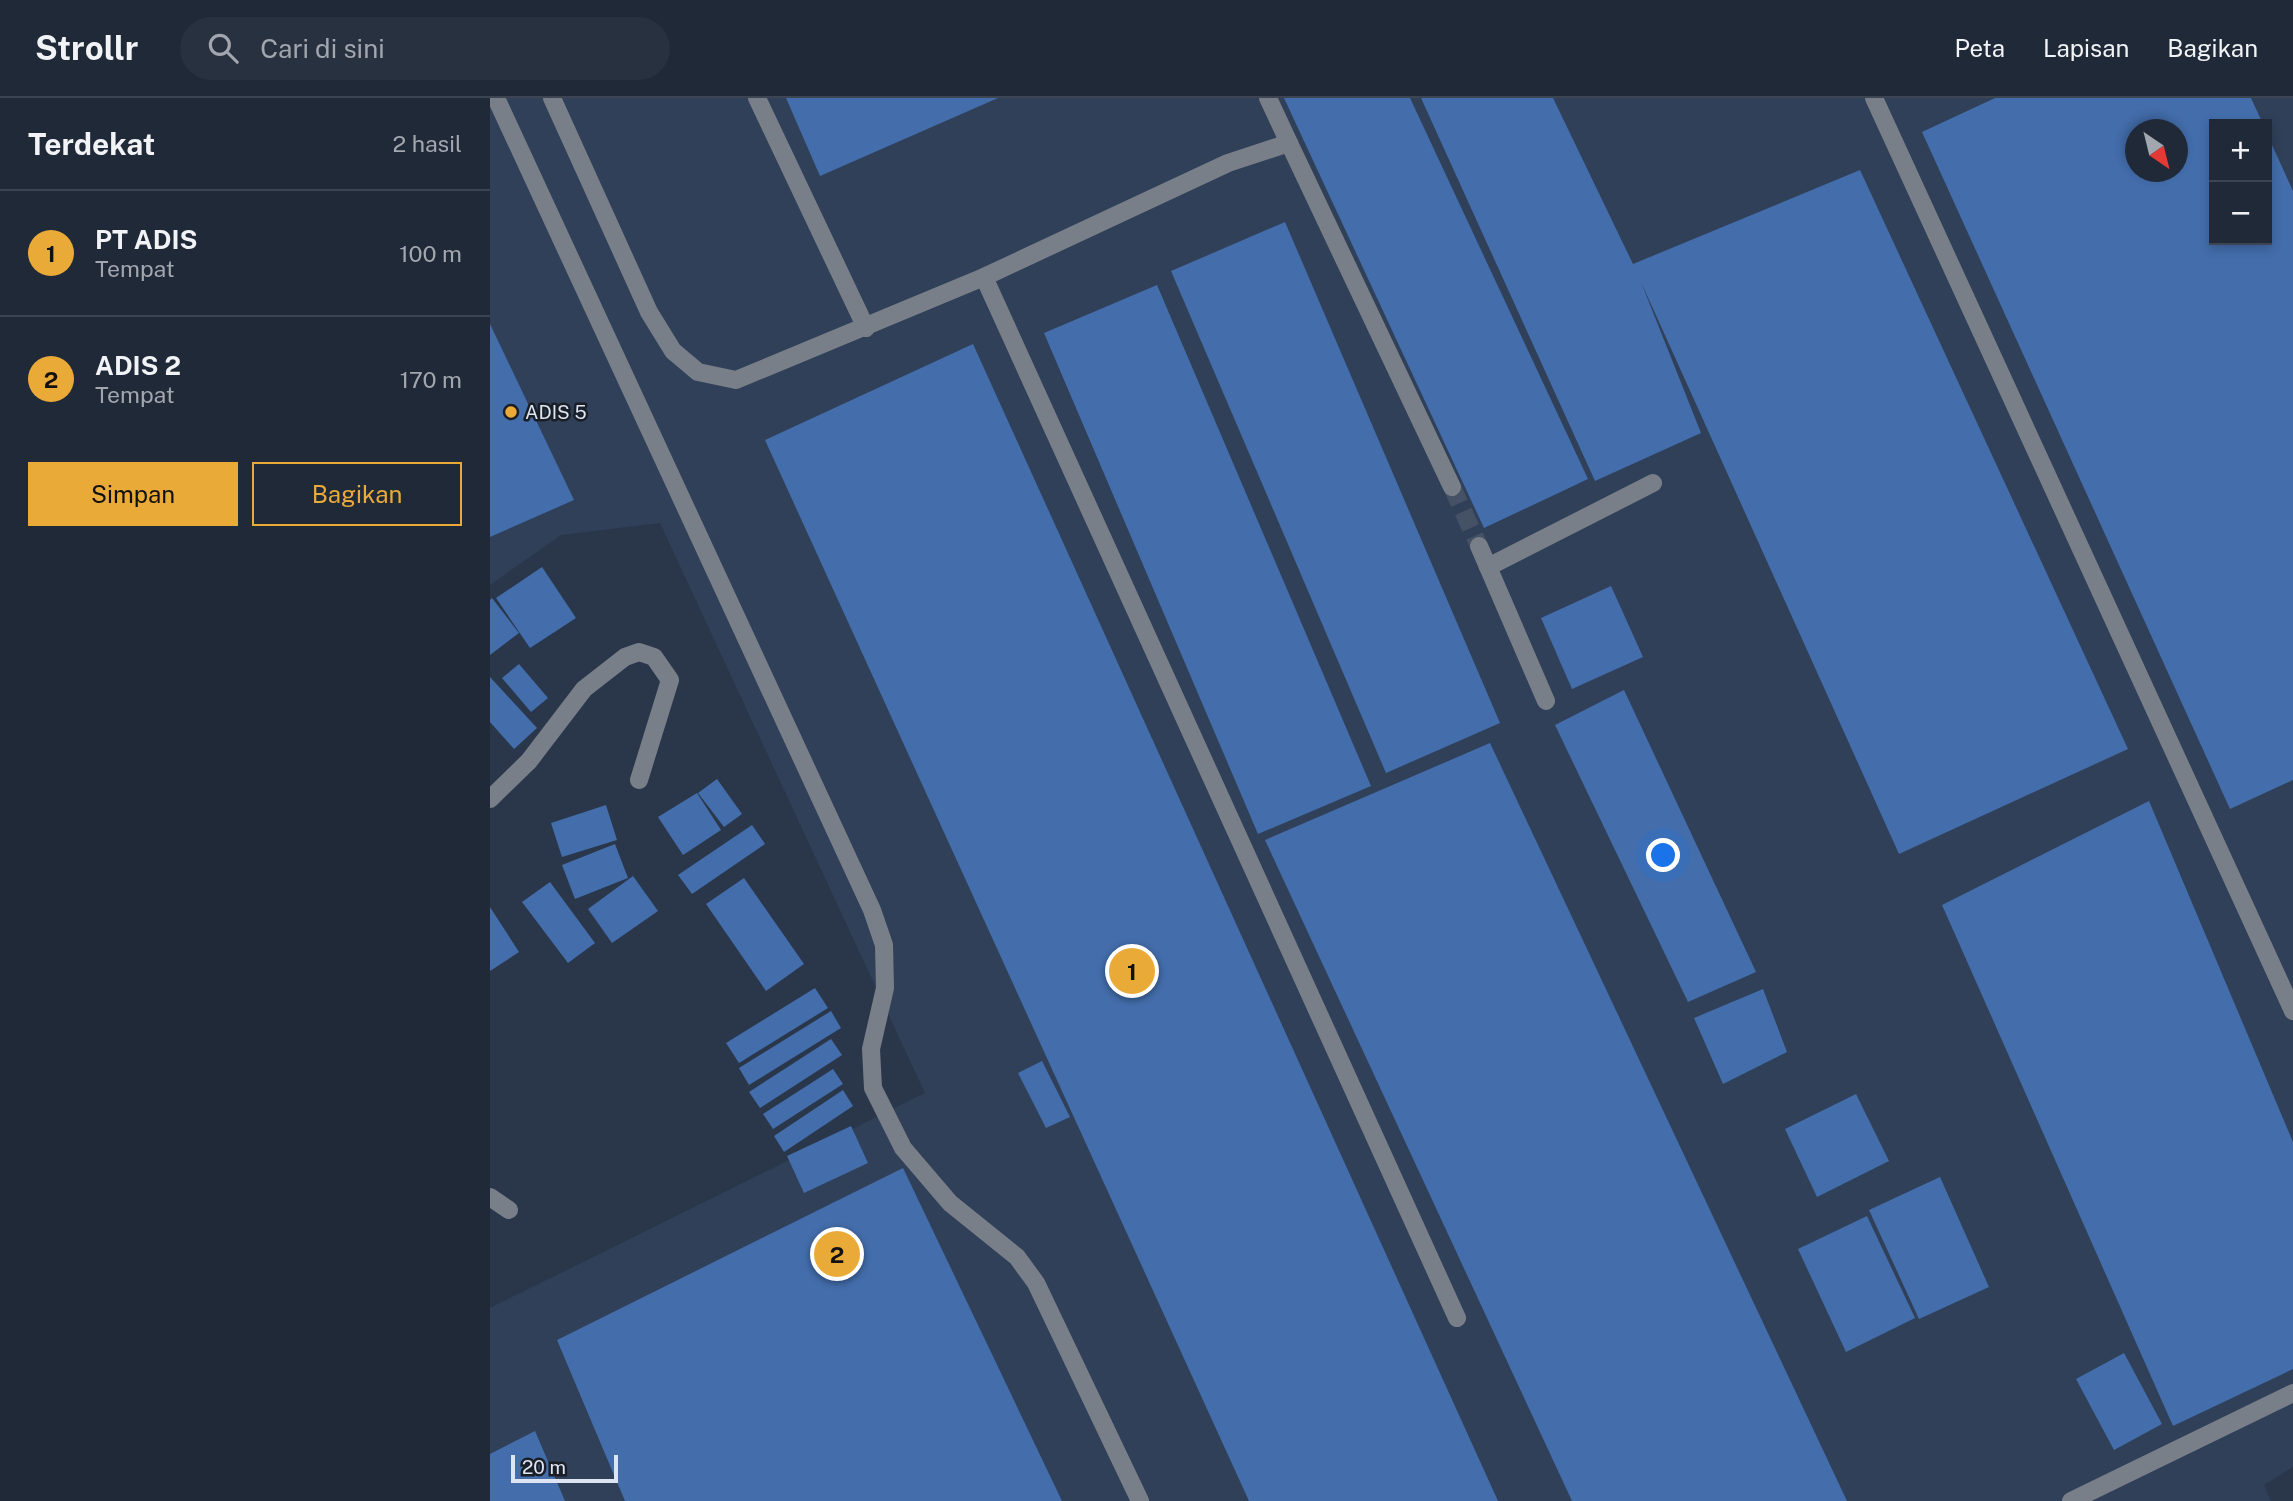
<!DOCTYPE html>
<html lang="id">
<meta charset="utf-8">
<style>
body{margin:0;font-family:"Public Sans",sans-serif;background:#283140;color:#f1f3f6}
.controls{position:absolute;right:21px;top:21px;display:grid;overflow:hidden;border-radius:0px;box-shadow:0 4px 10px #0003}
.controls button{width:63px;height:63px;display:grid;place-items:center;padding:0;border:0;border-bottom:2px solid #3d4553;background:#202938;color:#f1f3f6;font:35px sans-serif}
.compass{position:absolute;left:1635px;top:21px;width:63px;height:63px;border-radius:50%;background:#202938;box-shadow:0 4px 10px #0003;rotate:145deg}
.scale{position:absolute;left:21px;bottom:18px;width:107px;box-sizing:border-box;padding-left:7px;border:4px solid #dde5f2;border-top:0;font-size:19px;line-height:24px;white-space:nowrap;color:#dde5f2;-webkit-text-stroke:5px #191e27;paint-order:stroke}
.you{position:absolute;left:1174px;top:758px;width:24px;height:24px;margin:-18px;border:5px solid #fff;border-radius:50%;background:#1a73e8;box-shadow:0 0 0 10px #1a73e833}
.badge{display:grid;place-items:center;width:46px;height:46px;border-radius:50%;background:#eaaa38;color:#111;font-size:23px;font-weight:700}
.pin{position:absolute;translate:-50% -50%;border:4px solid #fff;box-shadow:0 2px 7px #0006}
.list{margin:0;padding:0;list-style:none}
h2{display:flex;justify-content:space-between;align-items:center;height:91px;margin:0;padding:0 28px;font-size:30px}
h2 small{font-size:23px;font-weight:400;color:#a2a6ae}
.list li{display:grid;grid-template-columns:46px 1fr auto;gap:21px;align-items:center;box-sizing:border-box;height:126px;padding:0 28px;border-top:2px solid #3d4553}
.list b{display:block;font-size:26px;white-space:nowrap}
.list p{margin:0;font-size:23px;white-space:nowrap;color:#a2a6ae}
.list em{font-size:23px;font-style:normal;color:#a2a6ae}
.actions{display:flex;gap:14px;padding:21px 28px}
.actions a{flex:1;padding:16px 0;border:2px solid #eaaa38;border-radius:0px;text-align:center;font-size:24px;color:#eaaa38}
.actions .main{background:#eaaa38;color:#111}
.icon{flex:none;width:38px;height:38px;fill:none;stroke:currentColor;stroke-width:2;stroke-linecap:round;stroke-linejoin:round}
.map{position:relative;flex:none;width:1803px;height:1403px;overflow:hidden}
header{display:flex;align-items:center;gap:42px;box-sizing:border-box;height:98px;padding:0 35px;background:#202938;border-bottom:2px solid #3d4553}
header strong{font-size:33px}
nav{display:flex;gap:38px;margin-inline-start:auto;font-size:24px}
.search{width:490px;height:63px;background:#283140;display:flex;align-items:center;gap:18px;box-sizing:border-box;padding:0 24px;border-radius:38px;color:#a2a6ae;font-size:26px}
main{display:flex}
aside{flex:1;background:#202938}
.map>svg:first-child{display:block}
.built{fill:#304059;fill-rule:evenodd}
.building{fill:#436dab;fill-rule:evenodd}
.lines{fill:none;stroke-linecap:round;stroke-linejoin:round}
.minor-tunnel{stroke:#455164;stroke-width:18;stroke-dasharray:18 9;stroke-linecap:butt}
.minor{stroke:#787f89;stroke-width:18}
.poi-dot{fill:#eaaa38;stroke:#191e27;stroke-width:2.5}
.labels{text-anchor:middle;stroke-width:5;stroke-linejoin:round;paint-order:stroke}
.poi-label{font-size:19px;fill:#dde5f2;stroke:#191e27;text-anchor:start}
</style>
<header>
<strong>Strollr</strong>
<div class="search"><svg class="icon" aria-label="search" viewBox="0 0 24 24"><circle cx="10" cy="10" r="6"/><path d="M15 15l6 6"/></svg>Cari di sini</div>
<nav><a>Peta</a><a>Lapisan</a><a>Bagikan</a></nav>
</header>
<main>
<aside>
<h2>Terdekat<small>2 hasil</small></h2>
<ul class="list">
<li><span class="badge">1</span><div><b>PT ADIS</b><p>Tempat</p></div><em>100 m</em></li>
<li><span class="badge">2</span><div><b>ADIS 2</b><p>Tempat</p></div><em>170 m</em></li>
</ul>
<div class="actions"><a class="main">Simpan</a><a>Bagikan</a></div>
</aside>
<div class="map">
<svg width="1803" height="1403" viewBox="0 0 1803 1403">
<rect width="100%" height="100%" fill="#2a374b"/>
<!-- built -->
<path class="built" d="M0 0H1803V1369L1774 1387 1781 1403H0V1210L435 995 170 425 71 437 0 487ZM1724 26H1777V142H1724ZM1646 32H1688V74H1646Z"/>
<!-- building -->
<g class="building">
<polygon points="296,0 508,0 330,78"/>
<polygon points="794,0 920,0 1098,381 994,430"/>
<polygon points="931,0 1063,0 1143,166 1370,72 1638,651 1409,756 1151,184 1211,335 1105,383"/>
<path d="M1505 0H1761L1773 26H1724V142H1777V36L1803 93V682L1740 711 1432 34ZM1646 32H1688V74H1646Z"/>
<polygon points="795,124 1010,625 896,675 681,173"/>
<polygon points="667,187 881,688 768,736 554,235"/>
<polygon points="0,226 84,402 0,439"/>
<polygon points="483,246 1008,1403 759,1403 275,342"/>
<polygon points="52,469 86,520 40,550 6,500"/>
<polygon points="1121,488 1153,559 1082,591 1051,520"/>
<polygon points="2,500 29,535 0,557 0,502"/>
<polygon points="29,566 58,600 41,614 12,580"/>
<polygon points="0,579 47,630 24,651 0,624"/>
<polygon points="1134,592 1266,874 1198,904 1065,627"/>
<polygon points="1000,645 1357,1403 1082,1403 775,742"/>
<polygon points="227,681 252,716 234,729 208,695"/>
<polygon points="207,695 231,732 193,757 168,719"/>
<polygon points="1659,703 1803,1044 1803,1271 1683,1328 1452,807"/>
<polygon points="116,707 127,742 72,759 61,725"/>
<polygon points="262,727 275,746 202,796 188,777"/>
<polygon points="125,746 138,780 85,801 72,767"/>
<polygon points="143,778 168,813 122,845 98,811"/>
<polygon points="254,780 314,866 276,893 216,806"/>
<polygon points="60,784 105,845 78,865 32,804"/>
<polygon points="0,809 29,854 0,873"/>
<polygon points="325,890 338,910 249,965 236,945"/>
<polygon points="1273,891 1297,954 1233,986 1204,920"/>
<polygon points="341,913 351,930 259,987 249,970"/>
<polygon points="341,941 352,957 270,1010 259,994"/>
<polygon points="552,963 580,1019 556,1030 528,975"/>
<polygon points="343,971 353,986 283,1031 273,1016"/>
<polygon points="353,992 363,1008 294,1054 284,1038"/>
<polygon points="1366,996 1399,1063 1327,1099 1295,1031"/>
<polygon points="361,1028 378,1065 314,1095 297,1058"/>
<polygon points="413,1070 572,1403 135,1403 67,1242"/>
<polygon points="1450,1079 1499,1189 1429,1221 1379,1112"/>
<polygon points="1377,1118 1425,1220 1356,1254 1308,1151"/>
<polygon points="1634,1255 1672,1326 1624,1352 1586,1281"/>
<polygon points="45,1333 75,1403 0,1403 0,1356"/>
</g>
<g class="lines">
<!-- minor-tunnel -->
<polyline class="minor-tunnel" points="962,389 989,448"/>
<!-- minor -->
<g class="minor">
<polyline points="6,0 382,812 394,847 395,890 381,951 383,990 413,1050 460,1105 527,1159 546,1185 650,1403"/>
<polyline points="62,0 159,214 183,253 208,274 246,282 494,179 738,65 799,45 778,0"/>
<polyline points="267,0 376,230"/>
<polyline points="1384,0 1803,913"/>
<polyline points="799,45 962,389"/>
<polyline points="494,179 967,1220"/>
<polyline points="989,448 1056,603"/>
<polyline points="998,469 1163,385"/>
<polyline points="0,701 39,663 94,591 135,559 149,554 164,559 180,582 149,682"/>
<polyline points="0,1099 19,1112"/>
<polyline points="1581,1403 1803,1295"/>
</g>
</g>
<!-- markers -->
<circle class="poi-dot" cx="21" cy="314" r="7"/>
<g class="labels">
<!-- poi labels -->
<g class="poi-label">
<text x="35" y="321">ADIS 5</text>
</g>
</g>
</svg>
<div class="controls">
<button>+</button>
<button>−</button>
</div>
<svg class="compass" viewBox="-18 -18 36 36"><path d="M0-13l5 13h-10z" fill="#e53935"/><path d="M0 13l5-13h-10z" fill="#a2a6ae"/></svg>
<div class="scale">20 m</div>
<div class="you"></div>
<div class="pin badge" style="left:642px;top:873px">1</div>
<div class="pin badge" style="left:347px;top:1156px">2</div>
</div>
</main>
